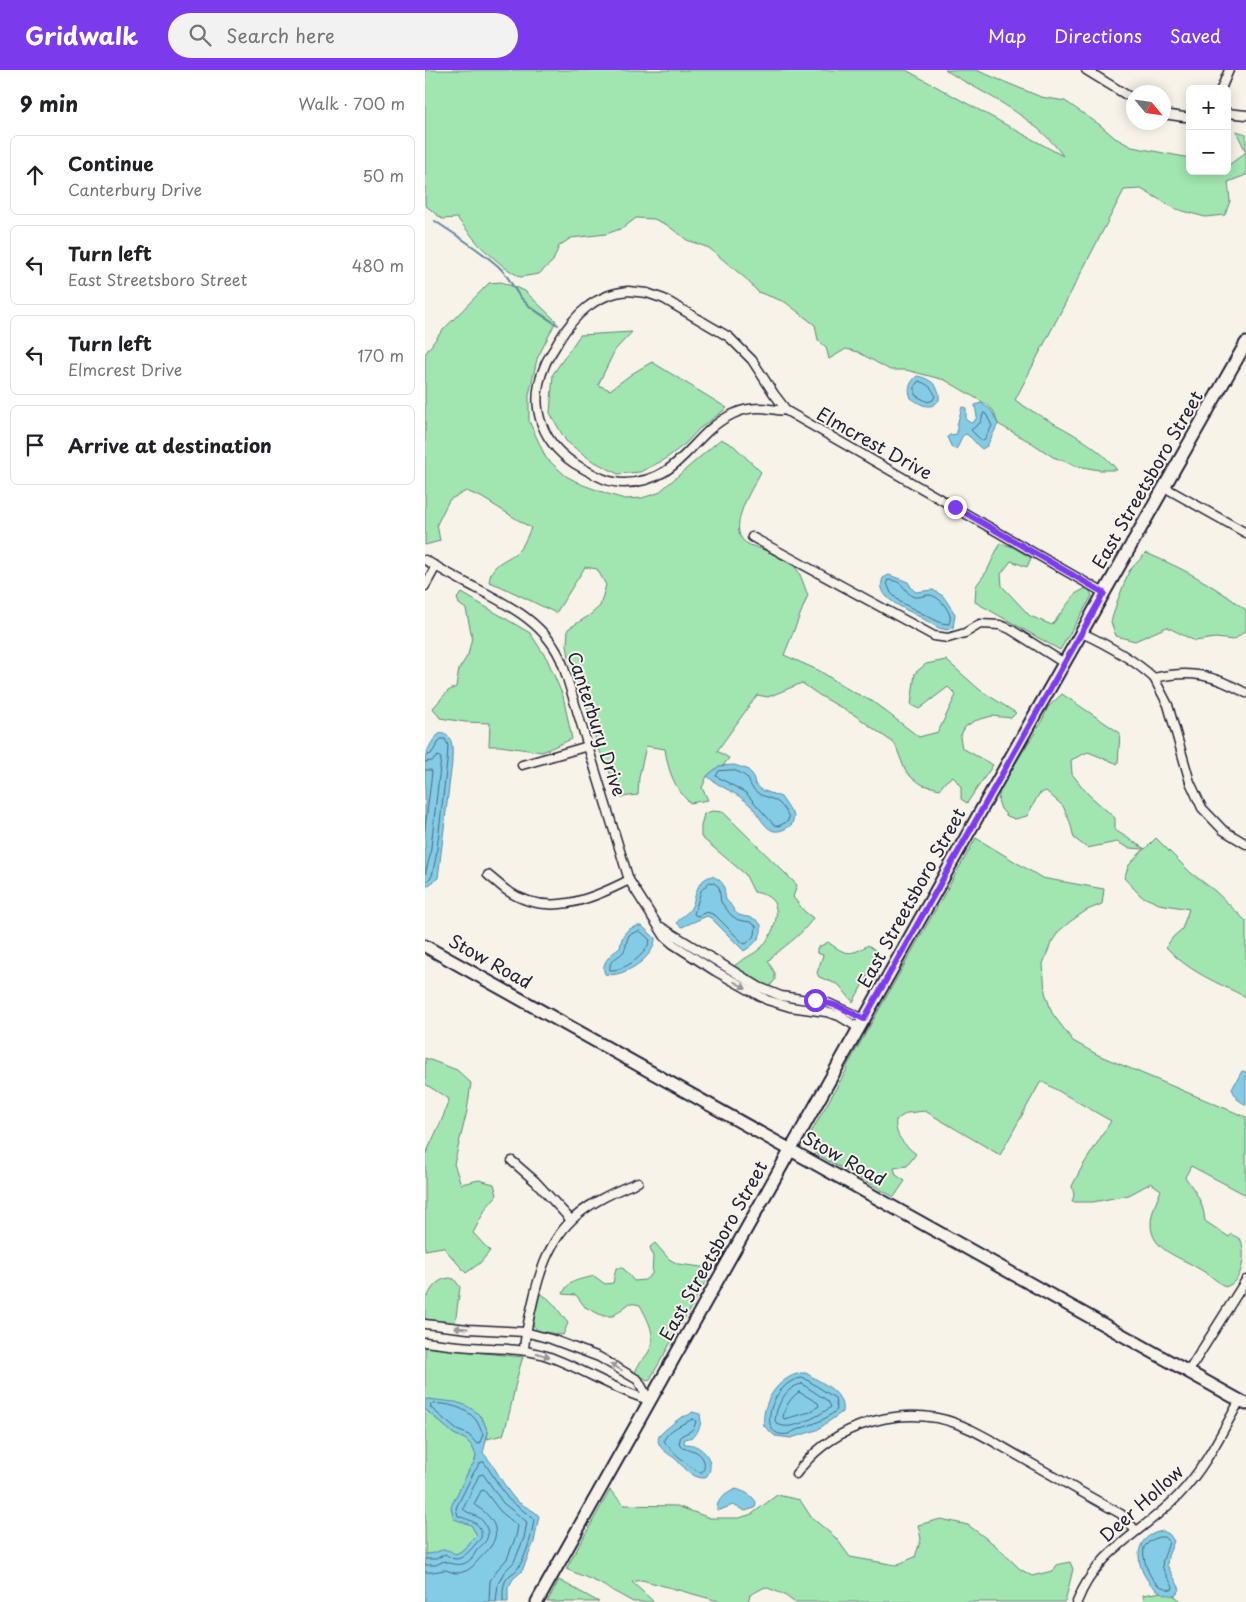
<!DOCTYPE html>
<meta charset="utf-8">
<style>
body{margin:0;font-family:"Playpen Sans",sans-serif;background:#f2f2f2;color:#202124}
.controls{position:absolute;right:15px;top:15px;display:grid;overflow:hidden;border-radius:8px;box-shadow:0 2px 12px #0003}
.controls button{width:45px;height:45px;display:grid;place-items:center;padding:0;border:0;border-bottom:1px solid #e0e0e0;background:#fff;color:#202124;font:25px sans-serif}
.compass{position:absolute;left:701px;top:15px;width:45px;height:45px;border-radius:50%;background:#fff;box-shadow:0 2px 12px #0003;rotate:119deg}
.stop{position:absolute;width:15px;height:15px;margin:-11px;border:4px solid #7c3aed;border-radius:50%;background:#fff}
.stop.end{background:#7c3aed;border-color:#fff;box-shadow:0 1px 5px #0008}
.list{margin:0;padding:0;list-style:none}
h2{display:flex;justify-content:space-between;align-items:center;height:65px;margin:0;padding:0 20px;font-size:21px}
h2 small{font-size:16px;font-weight:400;color:#757577}
.list li{display:grid;grid-template-columns:32px 1fr auto;gap:15px;align-items:center;box-sizing:border-box;height:80px;margin:0 10px 10px;padding:0 10px;border:1px solid #e0e0e0;border-radius:8px}
.list b{display:block;font-size:19px;white-space:nowrap}
.list p{margin:0;font-size:16px;white-space:nowrap;color:#757577}
.list em{font-size:16px;font-style:normal;color:#757577}
.icon{flex:none;width:28px;height:28px;fill:none;stroke:currentColor;stroke-width:2;stroke-linecap:round;stroke-linejoin:round}
.map{position:relative;flex:none;width:821px;height:1532px;overflow:hidden}
header{display:flex;align-items:center;gap:30px;box-sizing:border-box;height:70px;padding:0 25px;background:#7c3aed;color:#fff}
header strong{font-size:24px}
nav{display:flex;gap:28px;margin-inline-start:auto;font-size:18px}
.search{width:350px;height:45px;background:#f2f2f2;display:flex;align-items:center;gap:12px;box-sizing:border-box;padding:0 18px;border-radius:28px;color:#757577;font-size:19px}
main{display:flex}
aside{flex:1;background:#fff}
.map>svg:first-child{display:block}
.green{fill:#a1e5b0;stroke:#628476}
.water{fill:#84cce5;stroke:#5d88a1}
.lines{fill:none;stroke-linecap:round;stroke-linejoin:round}
.shore{stroke:#49667f;stroke-width:1}
.stream{stroke:#5d88a1;stroke-width:2}
.street-casing{stroke:#22223b;stroke-width:11}
.secondary-casing{stroke:#22223b;stroke-width:15}
.street{stroke:#f7f3e8;stroke-width:8}
.secondary{stroke:#f7f3e8;stroke-width:11}
.oneway{fill:#97959a}
.route{stroke:#7c3aed;stroke-width:6}
.labels{text-anchor:middle;stroke-width:4;stroke-linejoin:round;paint-order:stroke}
.street-label{font-size:18px;fill:#22223b;stroke:#f7f3e8}
</style>
<header>
<strong>Gridwalk</strong>
<div class="search"><svg class="icon" aria-label="search" viewBox="0 0 24 24"><circle cx="10" cy="10" r="6"/><path d="M15 15l6 6"/></svg>Search here</div>
<nav><a>Map</a><a>Directions</a><a>Saved</a></nav>
</header>
<main>
<aside>
<h2>9 min<small>Walk · 700 m</small></h2>
<ul class="list">
<li><svg class="icon" aria-label="ahead" viewBox="0 0 24 24"><path d="M12 20V5M6 11l6-6 6 6"/></svg><div><b>Continue</b><p>Canterbury Drive</p></div><em>50 m</em></li>
<li><svg class="icon" aria-label="left" viewBox="0 0 24 24"><path d="M17 20v-9H6M10 6l-5 5 5 5"/></svg><div><b>Turn left</b><p>East Streetsboro Street</p></div><em>480 m</em></li>
<li><svg class="icon" aria-label="left" viewBox="0 0 24 24"><path d="M17 20v-9H6M10 6l-5 5 5 5"/></svg><div><b>Turn left</b><p>Elmcrest Drive</p></div><em>170 m</em></li>
<li><svg class="icon" aria-label="arrive" viewBox="0 0 24 24"><path d="M6 21V4h12l-3 4 3 4H6"/></svg><div><b>Arrive at destination</b></div></li>
</ul>
</aside>
<div class="map">
<svg width="821" height="1532" viewBox="0 0 821 1532">
<rect width="100%" height="100%" fill="#f7f3e8"/>
<filter id="ink" filterUnits="userSpaceOnUse"><feTurbulence type="fractalNoise" baseFrequency=".02" numOctaves="2"/><feDisplacementMap in="SourceGraphic" scale="10" xChannelSelector="R" yChannelSelector="G"/><feConvolveMatrix kernelMatrix="1 2 1 2 8 2 1 2 1" color-interpolation-filters="sRGB"/></filter>
<g filter="url(#ink)">
<!-- green -->
<g class="green">
<path d="M0 0H481L638 86C610 46 561 25 520 0H551L616 27 640 31 675 55 690 68 707 77 765 88V101H802V94L804 95 821 82 811 61 821 64V105L803 112 805 131 800 145 780 147 751 139 716 119 699 120 590 330C624 354 666 367 692 400H674L652 396 628 387 607 373 573 354 568 340 561 334 520 310 481 300H465L433 282 421 279 404 289 401 277 393 270 390 255 360 232 333 222 320 208 284 178 262 170 242 155 229 149 211 148 198 158 181 164 146 168 134 176 128 191 114 204 95 207 79 197 55 176 32 148 17 149 0 135Z"/>
<path d="M76 212 100 221 131 251 112 289 104 325V351L121 388 141 406 158 415 186 425 200 429 217 428 233 423 296 369 309 376 336 402C328 417 297 464 325 475 338 480 360 486 370 497 376 503 379 517 383 525L359 585 395 601 426 621 447 631 494 667 513 662 531 625 523 617 494 639 486 635 490 603 501 594 521 590 555 620 591 643 586 648 567 646 549 651 540 657 535 667 537 678 568 695 542 733 536 729V717L528 706 520 712 515 719 498 715 487 708 480 700 470 674 431 646 394 625 377 613 343 627 332 625 292 681 304 688 298 696H294L282 706 277 718 283 730 265 733C249 718 243 700 240 679L221 676 214 707 213 725 196 727 172 675 161 633 144 587 142 575 143 559 165 545 175 536 181 515 172 499 160 497 131 543 75 516 64 512C67 490 83 492 95 479 100 473 103 464 106 458L56 427 41 421 24 430 12 454 15 471 0 475V284L16 262 64 213Z"/>
<polygon points="207,262 190,280 173,315 185,320 208,303 227,292 302,338 274,359 260,374 239,390 215,402 193,404 166,390 141,371 125,343 128,304 155,265"/>
<polygon points="575,473 588,477 606,488 602,497 586,491 576,504 577,516 605,546 627,555 650,524 663,517 667,526 635,580 550,532 551,516 562,501"/>
<path d="M721 483C760 499 788 515 821 540V560L809 570 790 568 770 571 742 557 710 571 691 566 686 552 692 532 704 501Z"/>
<polygon points="37,523 105,563 122,589 138,626 147,669 117,682 75,676 64,676 65,653 40,652 15,648 8,638 23,621 31,617 34,599 43,585 47,567 41,539 34,534 32,528"/>
<path d="M637 624 695 663 693 694 663 682 646 690 647 704 663 724 690 748V760L720 779 731 768 766 803 790 821 821 851V927C793 913 762 901 741 877L748 867 757 859 764 839 734 834 716 826 699 808 704 795 719 779 704 778 692 772 662 778 649 768 645 752 638 736 621 721 614 724 602 746 590 749 582 746 576 739 573 730 576 716 616 653 623 637Z"/>
<path d="M287 741 298 742 372 815 368 827 379 841 388 848C376 867 358 876 343 891L350 903V910L344 917 331 912 308 897C316 889 329 885 337 877 346 867 358 843 347 830 342 825 335 823 329 822L320 804 276 767V756L279 744Z"/>
<path d="M551 768 617 808 679 819 677 834 662 840 646 851 634 861 626 873 618 894 620 922 627 943 648 971 673 985 821 1047V1125L766 1096 760 1107C771 1123 778 1131 780 1151L804 1167 806 1164C809 1166 814 1168 816 1170 821 1186 818 1212 800 1217 791 1210 782 1203 771 1197 753 1186 726 1180 726 1154 726 1142 732 1131 736 1120L726 1113 704 1125 668 1132H647L649 1125 647 1116 657 1097 686 1051 616 1011 575 1085 500 1041 482 1043 471 1050C469 1066 480 1075 491 1084L482 1096 469 1098 471 1105 480 1111 469 1127 391 1084 385 1077 384 1066 422 999 421 998Z"/>
<path d="M403 872C419 884 425 887 443 875L450 880 452 889 428 932 414 915 394 907 392 903 398 885 392 883V878Z"/>
<polygon points="0,988 32,1000 46,1013 42,1041 29,1094 36,1114 54,1110 69,1114 72,1125 61,1138 48,1163 65,1181 55,1193 41,1203 18,1177 0,1180 0,1086 18,1047 24,1029 0,1014"/>
<path d="M230 1173 244 1189 253 1194 285 1198 284 1205 224 1311 210 1303C212 1295 218 1290 223 1283 233 1267 223 1250 215 1235L205 1233 188 1246H178L160 1237 151 1225 138 1224C143 1209 156 1210 169 1206L180 1214 188 1213 191 1198H198L209 1211 220 1210 227 1204 228 1187 225 1177Z"/>
<path d="M25 1208 29 1209 35 1217 30 1254 0 1252V1227L3 1226C7 1216 14 1209 25 1208Z"/>
<path d="M114 1224C126 1226 135 1244 143 1253L138 1265 113 1261 108 1255Z"/>
<path d="M0 1277 98 1287C89 1313 87 1340 78 1365L62 1369 63 1362 57 1348 50 1341 6 1329 0 1331Z"/>
<path d="M0 1339 29 1364 40 1369 47 1376 51 1385 50 1391 44 1400 26 1437 46 1455 52 1465C47 1470 36 1484 30 1484 25 1484 19 1481 14 1481L10 1484H0Z"/>
<polygon points="185,1420 199,1435 252,1436 285,1448 314,1448 327,1444 352,1425 375,1430 386,1447 411,1468 425,1487 471,1495 490,1487 496,1469 493,1455 516,1449 543,1455 570,1475 595,1499 607,1506 627,1501 631,1495 645,1492 648,1499 640,1532 369,1532 358,1524 340,1517 325,1525 323,1532 297,1532 217,1510 207,1512 229,1532 208,1532 172,1512 141,1499"/>
<polygon points="134,1510 174,1532 122,1532"/>
<polygon points="737,1522 748,1525 758,1532 719,1532 718,1525"/>
</g>
<!-- water -->
<g class="water">
<path d="M492 306C504 308 516 316 514 330 506 341 496 335 486 328 482 319 485 312 492 306Z"/>
<path d="M556 333 566 340 573 354 562 376 557 379C551 375 548 368 541 364 534 367 536 374 531 379L527 378 522 367 525 365 532 364V355L537 337 541 338V350L546 353 549 352 552 347 550 335Z"/>
<path d="M464 505 483 512 488 520 491 522 508 520 518 526 530 544 528 558 522 560 514 558C506 554 498 548 489 544 477 537 450 527 458 508Z"/>
<path d="M16 663C30 666 27 680 27 692L13 808 0 818V688C3 679 8 667 16 663Z"/>
<path d="M309 695 322 699 328 705 330 714 337 720 356 727 369 746 367 754C363 758 356 762 349 761 338 758 333 742 325 735 312 722 295 718 282 706L294 696Z"/>
<path d="M287 806C302 813 298 817 301 830 307 834 308 842 314 845 323 848 330 846 336 855 338 867 329 875 319 881L286 848 282 846 257 857 252 853C255 846 262 845 266 838 272 827 269 811 287 806Z"/>
<path d="M212 856H217L230 868C231 887 197 909 180 904 175 893 186 884 195 878 197 865 199 860 212 856Z"/>
<polygon points="817,1001 821,1002 821,1035 812,1029 807,1019"/>
<path d="M376 1303H381C396 1313 420 1321 417 1342L392 1360 366 1368 350 1366 339 1356C336 1333 353 1307 376 1303Z"/>
<path d="M2 1329 30 1332 40 1335 50 1341 57 1348 63 1362 58 1383C70 1395 77 1414 88 1427 95 1436 107 1438 114 1446L109 1472 97 1501 88 1509 83 1518V1532H0V1484C14 1485 17 1474 30 1484 39 1482 45 1471 52 1465L46 1455 29 1449 26 1437 44 1400 50 1391 51 1385 47 1376 40 1369 29 1364 0 1339V1331Z"/>
<path d="M267 1342 275 1344 276 1352C274 1361 270 1368 260 1369L259 1372 260 1374C277 1373 294 1394 280 1408 266 1409 258 1395 248 1387 242 1383 230 1376 234 1366 235 1364 254 1348 257 1347 262 1345 264 1346 267 1342Z"/>
<path d="M311 1419C320 1422 326 1424 331 1432L330 1438 320 1441 308 1435 295 1440H292C291 1429 302 1423 311 1419Z"/>
<path d="M738 1461 744 1464 749 1471 743 1486 742 1495 755 1519 751 1525C721 1530 692 1468 738 1461Z"/>
</g>
<g class="lines">
<!-- shore -->
<g class="shore">
<path d="M494 311C502 314 508 318 510 326L508 330 503 332 490 325V316Z"/>
<polygon points="559,343 561,344 567,356 559,370 557,371 546,360 555,353"/>
<path d="M463 510C480 510 479 523 489 527 494 528 499 525 504 525 513 525 523 538 525 546 526 549 524 552 524 554L516 553 475 532 466 523 462 513Z"/>
<polyline points="0,686 6,684 16,669 20,669 23,675 22,692 11,787 7,806 0,813"/>
<polyline points="0,692 7,691 13,686 16,688 5,786 0,805"/>
<polyline points="0,700 6,700 7,702 0,759"/>
<path d="M308 700C331 708 319 713 333 723 336 726 341 726 344 728 355 731 359 738 364 747L363 751 354 756 349 755 321 723 291 706 294 701Z"/>
<polygon points="285,812 289,813 294,817 296,832 306,845 313,850 325,852 331,856 330,865 321,874 318,873 290,845 282,842 272,846 269,844 276,821"/>
<path d="M215 861 225 870C221 885 200 901 185 900 183 889 193 889 199 881 202 876 201 870 204 865Z"/>
<path d="M379 1308 410 1328 412 1340C397 1352 390 1353 374 1359 370 1360 366 1363 363 1364 328 1370 348 1307 379 1308Z"/>
<path d="M377 1314 403 1331 406 1337C395 1345 360 1366 350 1351 351 1336 361 1316 377 1314Z"/>
<path d="M374 1322 393 1333 394 1336 385 1342 359 1349 358 1347C360 1337 365 1328 374 1322Z"/>
<path d="M6 1334C21 1332 42 1338 51 1350 54 1354 55 1359 58 1364L55 1373 52 1374 44 1365 32 1360 6 1338Z"/>
<path d="M268 1349 271 1351C268 1363 265 1360 256 1366L254 1373 257 1378C260 1379 263 1379 266 1380 277 1382 284 1395 276 1403 268 1399 242 1379 239 1370 244 1359 258 1354 268 1349Z"/>
<path d="M734 1467H739L744 1472C737 1496 732 1492 748 1516L747 1520C742 1519 736 1517 732 1514 723 1506 717 1488 719 1477L725 1471Z"/>
<path d="M0 1489H11L20 1484C23 1486 27 1489 31 1489 40 1489 50 1474 56 1468 59 1453 44 1450 33 1446L31 1438 49 1402 56 1392H59L83 1429 109 1449C107 1465 102 1484 93 1498 91 1502 87 1503 84 1506 77 1513 78 1522 78 1532"/>
<path d="M0 1495H11L19 1491C28 1495 38 1497 46 1489 49 1486 50 1482 53 1479 59 1473 63 1471 63 1462 57 1443 49 1448 38 1439L54 1405 58 1404 78 1433 102 1452 99 1468 89 1492 79 1502 73 1514 71 1532"/>
<path d="M0 1502C7 1503 13 1501 19 1500 23 1500 27 1503 31 1503 45 1503 50 1493 59 1484 74 1470 75 1455 58 1441 55 1438 51 1437 49 1434L56 1421 59 1420 75 1441 93 1456 91 1466 82 1489 72 1500 65 1511 64 1532"/>
</g>
<!-- stream -->
<path class="stream" d="M10 151C32 166 54 179 73 196 83 205 86 214 93 224 102 237 120 247 133 255"/>
<!-- street casing -->
<g class="street-casing">
<g id="street">
<polyline points="661,0 708,29"/>
<polyline points="796,19 804,0"/>
<polyline points="802,43 821,45"/>
<polyline points="738,44 759,47 765,47"/>
<path d="M203 221 222 223 239 229 304 267 327 290 349 324 359 337 360 340C354 342 351 339 345 339 333 337 319 339 308 344 265 364 257 412 199 413 183 413 170 405 157 398 117 376 102 337 120 295 123 287 129 280 133 272 149 245 170 224 203 221Z"/>
<polyline points="360,340 679,523"/>
<polyline points="739,417 821,463"/>
<polyline points="327,467 509,566 523,568 540,563 555,554 575,555 585,559 639,593"/>
<path d="M0 490C16 499 31 508 47 516 84 535 123 554 138 595L204 810 240 867 248 874 290 901 342 930 365 937 401 942 414 946 434 958"/>
<polyline points="0,516 11,496"/>
<path d="M657 563C683 575 708 589 729 608"/>
<path d="M821 623C788 605 766 599 729 608L743 635 765 712 777 738 798 760 821 774"/>
<polyline points="97,695 163,676"/>
<path d="M63 805C69 810 75 815 81 820 122 848 165 830 204 810"/>
<polyline points="236,857 334,917 356,926 403,933 439,949"/>
<polyline points="87,1091 110,1111 146,1150"/>
<polyline points="0,1254 43,1259 100,1262 126,1269 174,1287 213,1310 224,1330"/>
<path d="M0 1272C15 1274 31 1276 46 1277 72 1279 97 1278 122 1286 157 1298 189 1320 224 1330"/>
<path d="M99 1280C100 1262 105 1245 109 1227 124 1160 150 1137 213 1112"/>
<polyline points="763,1302 821,1210"/>
<path d="M371 1404C403 1360 458 1339 512 1348 543 1354 570 1373 597 1388 630 1407 663 1426 696 1444L711 1461"/>
<path d="M652 1532C672 1480 717 1463 753 1426 780 1398 796 1364 815 1330"/>
</g>
</g>
<!-- secondary casing -->
<g class="secondary-casing">
<g id="secondary">
<polyline points="0,876 821,1334"/>
<polyline points="112,1532 609,646 821,273"/>
</g>
</g>
<!-- street -->
<use href="#street" class="street"/>
<!-- secondary -->
<use href="#secondary" class="secondary"/>
</g>
<!-- one-way arrows -->
<defs><path id="oneway-solid" d="M-6-.8H1V-3.2L6.5 0L1 3.2V.8H-6Z" transform="scale(1.25)"/></defs>
<g class="oneway">
<use href="#oneway-solid" transform="translate(315 915) rotate(29)"/>
<use href="#oneway-solid" transform="translate(36 1258) rotate(-174)"/>
<use href="#oneway-solid" transform="translate(118 1285) rotate(17)"/>
<use href="#oneway-solid" transform="translate(191 1297) rotate(-150)"/>
</g>
</g>
<g class="lines" filter="url(#ink)">
<!-- route -->
<polyline class="route" points="390,930 413,936 439,949 679,523 530,437"/>
</g>
<g class="labels">
<!-- street labels -->
<g class="street-label">
<text transform="translate(449 374) rotate(29)" y="6">Elmcrest Drive</text>
<text transform="translate(723 410) rotate(-60)" y="6">East Streetsboro Street</text>
<text transform="translate(171 654) rotate(72)" y="6">Canterbury Drive</text>
<text transform="translate(487 828) rotate(-61)" y="6">East Streetsboro Street</text>
<text transform="translate(65 892) rotate(29)" y="6">Stow Road</text>
<text transform="translate(419 1089) rotate(29)" y="6">Stow Road</text>
<text transform="translate(289 1181) rotate(-61)" y="6">East Streetsboro Street</text>
<text transform="translate(717 1434) rotate(-42)" y="6">Deer Hollow</text>
</g>
</g>
</svg>
<div class="controls">
<button>+</button>
<button>−</button>
</div>
<svg class="compass" viewBox="-18 -18 36 36"><path d="M0-13l5 13h-10z" fill="#e53935"/><path d="M0 13l5-13h-10z" fill="#757577"/></svg>
<div class="stop" style="left:390px;top:930px"></div>
<div class="stop end" style="left:530px;top:437px"></div>
</div>
</main>
